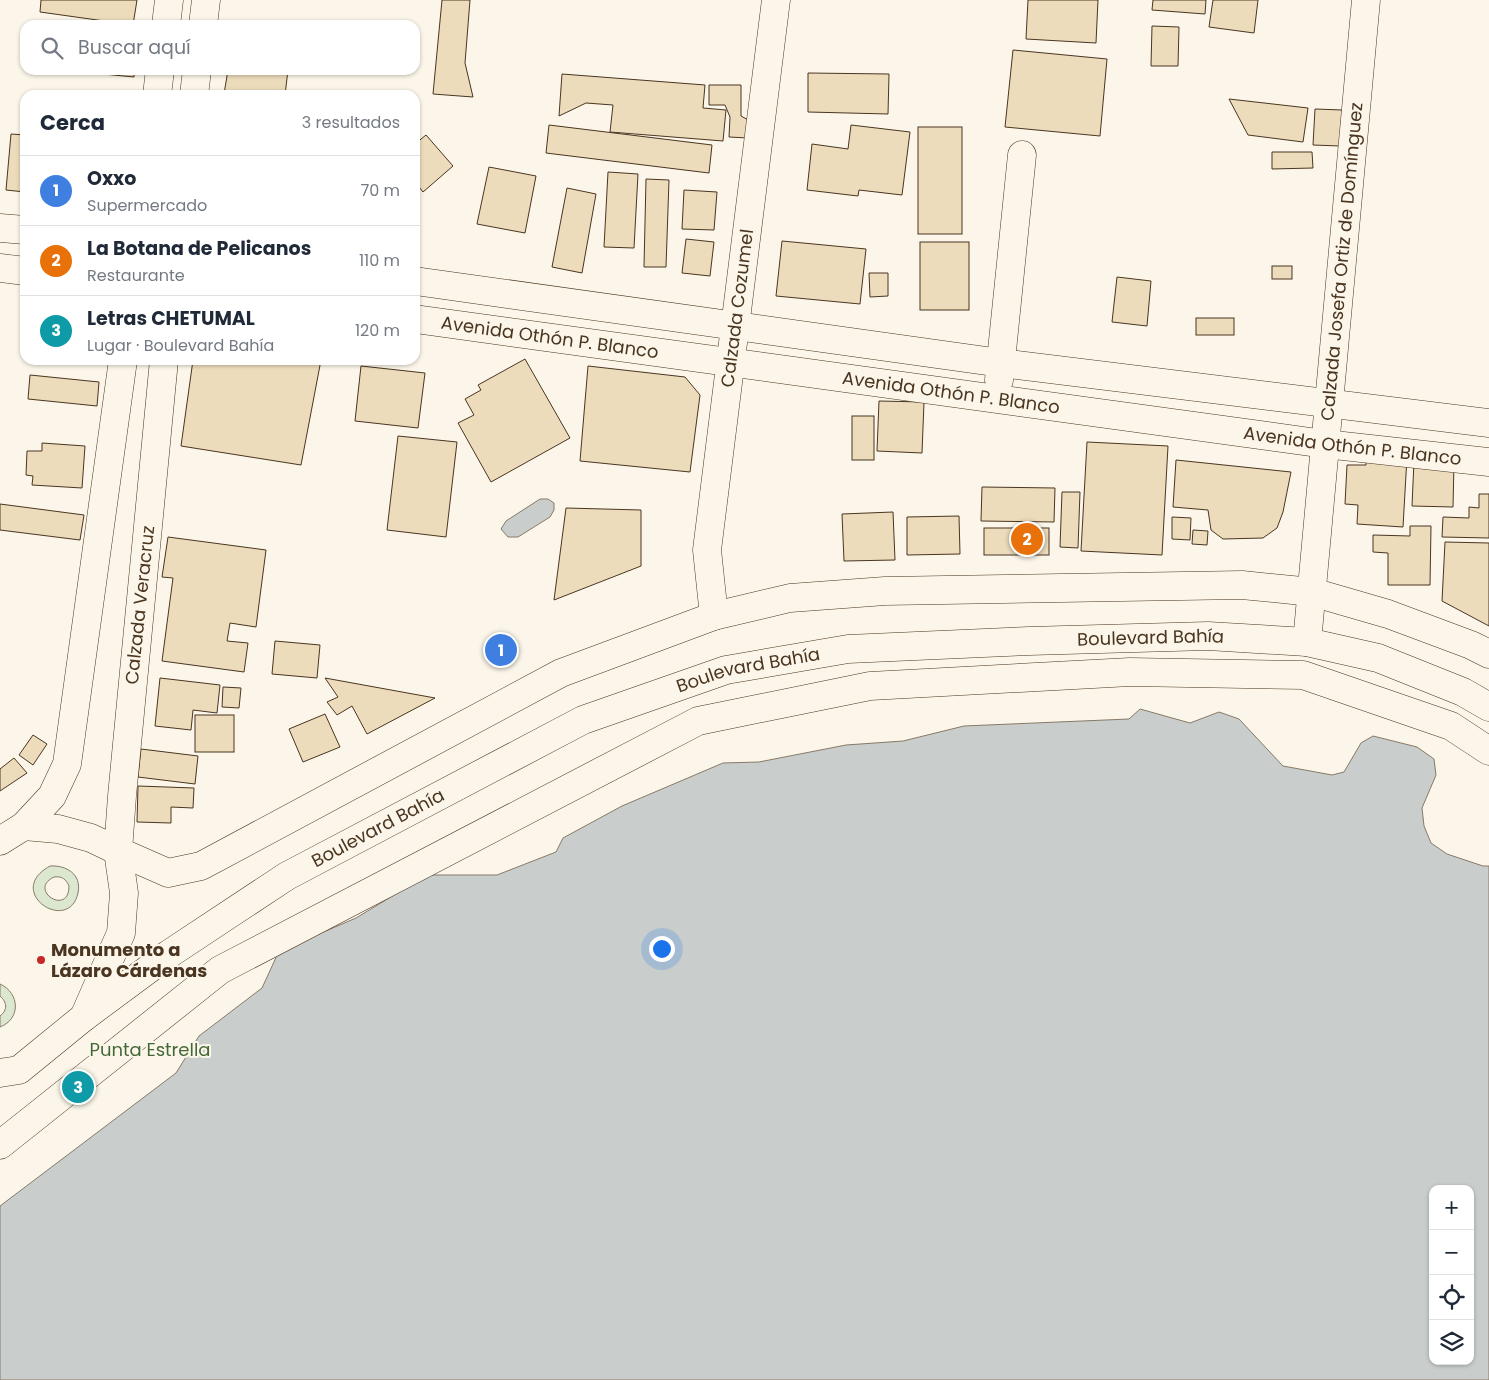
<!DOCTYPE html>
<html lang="es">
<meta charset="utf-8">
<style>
body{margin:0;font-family:Poppins,sans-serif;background:#f2f2f3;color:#1f2937}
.controls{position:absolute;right:15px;bottom:15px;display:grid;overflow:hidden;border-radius:10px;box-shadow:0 1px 4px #0004}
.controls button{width:45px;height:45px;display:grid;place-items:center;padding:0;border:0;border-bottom:1px solid #e0e1e3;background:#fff;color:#1f2937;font:25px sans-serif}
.you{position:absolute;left:661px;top:948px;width:18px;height:18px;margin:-12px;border:4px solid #fff;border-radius:50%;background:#1a73e8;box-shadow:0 0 0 8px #1a73e833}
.badge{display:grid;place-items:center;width:32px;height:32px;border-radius:50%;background:#111827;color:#fff;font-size:16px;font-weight:700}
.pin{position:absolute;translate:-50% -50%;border:2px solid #fff;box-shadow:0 1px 5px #0006}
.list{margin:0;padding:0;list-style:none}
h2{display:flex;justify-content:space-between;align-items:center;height:65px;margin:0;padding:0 20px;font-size:21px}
h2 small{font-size:16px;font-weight:400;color:#747a83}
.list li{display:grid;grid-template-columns:32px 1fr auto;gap:15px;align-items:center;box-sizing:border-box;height:70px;padding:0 20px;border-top:1px solid #e0e1e3}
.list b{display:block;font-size:19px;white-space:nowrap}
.list p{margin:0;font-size:16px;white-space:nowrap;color:#747a83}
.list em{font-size:16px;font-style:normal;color:#747a83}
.icon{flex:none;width:28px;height:28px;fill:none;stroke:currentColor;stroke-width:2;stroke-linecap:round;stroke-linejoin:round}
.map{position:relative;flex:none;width:1489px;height:1380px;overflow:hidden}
.search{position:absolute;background:#fff;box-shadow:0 1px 4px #0004;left:20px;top:20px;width:400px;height:55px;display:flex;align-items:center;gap:12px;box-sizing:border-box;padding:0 18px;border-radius:15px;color:#747a83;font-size:19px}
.panel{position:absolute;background:#fff;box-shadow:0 1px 4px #0004;left:20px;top:90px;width:400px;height:275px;border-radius:15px}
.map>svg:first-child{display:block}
.green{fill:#dce7d0;stroke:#887966;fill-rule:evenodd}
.water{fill:#c9cecd;stroke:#887966;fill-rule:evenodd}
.building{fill:#ecdcbc;stroke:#4a3520}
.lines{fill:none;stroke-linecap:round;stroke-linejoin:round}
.minor-casing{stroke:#4a3520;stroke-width:29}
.major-casing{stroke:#4a3520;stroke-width:29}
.minor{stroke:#fbf6e9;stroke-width:28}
.major{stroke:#fbf6e9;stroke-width:28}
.poi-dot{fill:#c62828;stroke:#fbf6e9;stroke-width:2}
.labels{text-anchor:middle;stroke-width:4;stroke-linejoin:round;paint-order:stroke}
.street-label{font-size:18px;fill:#4a3520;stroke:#fbf6e9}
.poi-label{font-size:18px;font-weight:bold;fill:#4a3520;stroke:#fbf6e9;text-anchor:start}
.park-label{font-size:18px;fill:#436837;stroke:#fbf6e9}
</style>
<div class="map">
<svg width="1489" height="1380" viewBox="0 0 1489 1380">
<rect width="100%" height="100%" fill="#fbf6e9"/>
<!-- green -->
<g class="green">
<path d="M50 866C66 865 82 874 78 893 69 935 3 892 50 866ZM54 877C62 876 66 879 69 886 69 917 27 890 54 877Z"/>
<path d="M0 984C20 993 21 1019 0 1027V1016C8 1010 7 1002 0 996Z"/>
</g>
<!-- water -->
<g class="water">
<polygon points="540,499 548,499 554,503 554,510 550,517 518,537 508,537 501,529 506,521"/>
<path d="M1140 709 1190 723 1219 712 1239 719 1283 766 1332 775 1344 772 1361 743 1373 736 1417 747 1434 759 1436 775 1422 808 1424 826 1431 843 1447 854 1483 866H1489V1380H0V1206L176 1073 199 1036 262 988 279 951 356 918 427 875H497L556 852 563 838 622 806 723 763 759 762 846 745 903 741 964 726 1129 719ZM1433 1189H1470V1361H1433Z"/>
</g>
<!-- building -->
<g class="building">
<polygon points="41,0 137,0 133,25 40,12"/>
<polygon points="442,0 470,0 465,63 473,97 433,94"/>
<polygon points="1028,0 1098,0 1096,43 1026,39"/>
<polygon points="1153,0 1206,0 1205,14 1152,10"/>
<polygon points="1213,0 1258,0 1254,33 1209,27"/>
<polygon points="67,22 96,25 67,25"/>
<polygon points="1152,26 1179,27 1178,66 1151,66"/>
<polygon points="1013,50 1107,59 1100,136 1005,127"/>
<polygon points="103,70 134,70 134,77 103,74"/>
<polygon points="228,70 288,70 285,95 224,94"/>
<polygon points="808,73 889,74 888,114 808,112"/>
<polygon points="562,74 705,85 703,108 726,110 723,141 610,132 613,105 586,103 559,116"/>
<polygon points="709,85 741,85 741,116 752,122 748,138 729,137 730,117 725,105 709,105"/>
<polygon points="1229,99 1308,108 1303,142 1248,135"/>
<polygon points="1315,109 1342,110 1340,146 1313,145"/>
<polygon points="549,125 712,145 709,173 546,153"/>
<polygon points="851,125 910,132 902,195 859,190 858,196 807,190 812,144 848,149"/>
<rect x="918" y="127" width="44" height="107"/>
<polygon points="11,134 25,135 25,192 6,190"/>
<polygon points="426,135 453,166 423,192 415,182 415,144"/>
<polygon points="1272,152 1312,152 1313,168 1272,169"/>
<polygon points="489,167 536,176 525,233 477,224"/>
<polygon points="608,172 638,174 634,248 604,247"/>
<polygon points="646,179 669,180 666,267 644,267"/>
<polygon points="567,188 596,194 582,273 552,267"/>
<polygon points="684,190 717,192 714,230 682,229"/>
<polygon points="686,239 714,242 710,276 682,273"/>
<polygon points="782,241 866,249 860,304 776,296"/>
<rect x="920" y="242" width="49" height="68"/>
<rect x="1272" y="266" width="20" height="13"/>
<polygon points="869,273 888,273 888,296 870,297"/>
<polygon points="1117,277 1151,281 1147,326 1112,322"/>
<rect x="1196" y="318" width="38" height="17"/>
<polygon points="525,359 570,438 491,482 458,423 474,415 465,399 481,390 478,385"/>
<polygon points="193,360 321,360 301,465 181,446"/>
<polygon points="361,366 425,373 418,428 355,421"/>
<polygon points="588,366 685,377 700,395 690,472 580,461"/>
<polygon points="30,375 99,382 97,406 28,399"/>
<polygon points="879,401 924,402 922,453 877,451"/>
<rect x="852" y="416" width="22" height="44"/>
<polygon points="398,436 457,442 446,537 387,530"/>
<polygon points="1087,442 1168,446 1162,555 1081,551"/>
<polygon points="42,443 85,446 82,488 32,485 33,476 26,475 27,451 42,451"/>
<polygon points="1366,455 1407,457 1403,527 1357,524 1358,505 1345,504 1347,465 1366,465"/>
<polygon points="1176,460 1291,472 1283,512 1277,528 1263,538 1223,539 1211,530 1208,510 1173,507"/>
<polygon points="1414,461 1454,463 1453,507 1412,506"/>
<polygon points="982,487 1055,488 1054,522 981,521"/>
<polygon points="1062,492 1080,492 1078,548 1060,547"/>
<polygon points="1479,494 1489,494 1489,538 1442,537 1443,517 1469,518 1469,507 1479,508"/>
<polygon points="0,504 84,515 80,540 0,530"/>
<polygon points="566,508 641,510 641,566 554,600"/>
<polygon points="893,512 895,560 844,561 842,514"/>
<polygon points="959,516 960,554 907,555 907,517"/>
<polygon points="1172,517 1191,518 1190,540 1172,539"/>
<polygon points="1410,526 1431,526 1430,585 1388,585 1388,553 1373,552 1373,535 1410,536"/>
<rect x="984" y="528" width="65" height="27"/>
<polygon points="1193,530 1208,531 1207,545 1192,544"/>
<polygon points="168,537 266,550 256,627 230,623 227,641 248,643 244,672 162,661 173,578 162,577"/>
<polygon points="1445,542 1489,543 1489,626 1442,601"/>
<polygon points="275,641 320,645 317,678 272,674"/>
<polygon points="160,678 220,685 217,713 193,710 191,730 155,726"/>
<polygon points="325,678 435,698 367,734 352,706 337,715 327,702 338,697"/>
<polygon points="223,687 241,688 239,708 222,707"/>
<polygon points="325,714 340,747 303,762 289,729"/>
<rect x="195" y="715" width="39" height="37"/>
<polygon points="33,735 47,744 33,765 19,755"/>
<polygon points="141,749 198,756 195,784 138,777"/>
<polygon points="14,758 27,773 0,791 0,769"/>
<polygon points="138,786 194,788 193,808 171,807 171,823 137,822"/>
</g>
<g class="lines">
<!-- minor casing -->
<g class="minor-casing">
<g id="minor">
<polyline points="0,228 25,230"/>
<polyline points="0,268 25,271"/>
<polyline points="415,281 1001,363 1489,423"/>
<path id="s1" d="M415 319 1325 444 1489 462"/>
<polyline points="999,380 1022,155"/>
<path id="s2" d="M714 616 707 550 776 0"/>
<path id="s3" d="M1307 642 1366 0"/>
<polyline points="0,1145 220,970 698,721 870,686 1130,672 1303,675 1451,726 1489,751"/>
</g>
</g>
<!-- major casing -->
<g class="major-casing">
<g id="major">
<polyline points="166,25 169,0"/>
<polyline points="203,25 206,0"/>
<polyline points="157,95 160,70"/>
<polyline points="194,95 197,70"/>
<polyline points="164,360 122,796 118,851 168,873 201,866 561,673 714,616 790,598 885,591 1242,585 1312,592 1388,614 1471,645 1489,654"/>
<polyline points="0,841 24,826 52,796 67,764 123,360"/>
<path id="s4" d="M84 1017 169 954 287 876 583 720 726 670 848 649 1029 641 1208 636 1307 642 1378 658 1463 692 1489 707"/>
<polyline points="0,1073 19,1070 84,1017 121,933 124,893 118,851 91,838 58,829 24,826"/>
</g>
</g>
<!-- minor -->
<use href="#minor" class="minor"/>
<!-- major -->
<use href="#major" class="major"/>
</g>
<!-- markers -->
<circle class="poi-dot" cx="41" cy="960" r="5"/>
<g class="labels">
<!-- street labels -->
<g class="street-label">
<text dy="6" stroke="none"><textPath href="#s3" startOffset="382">Calzada Josefa Ortiz de Domínguez</textPath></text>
<text dy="6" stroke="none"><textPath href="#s2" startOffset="310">Calzada Cozumel</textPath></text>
<text dy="6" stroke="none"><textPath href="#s1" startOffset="136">Avenida Othón P. Blanco</textPath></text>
<text dy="6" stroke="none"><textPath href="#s1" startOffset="541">Avenida Othón P. Blanco</textPath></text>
<text dy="6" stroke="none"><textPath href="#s1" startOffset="946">Avenida Othón P. Blanco</textPath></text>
<text transform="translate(140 605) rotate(-84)" y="6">Calzada Veracruz</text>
<text dy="6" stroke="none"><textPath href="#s4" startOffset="1160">Boulevard Bahía</textPath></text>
<text dy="6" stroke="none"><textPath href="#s4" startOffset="755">Boulevard Bahía</textPath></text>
<text dy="6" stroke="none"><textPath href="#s4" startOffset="350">Boulevard Bahía</textPath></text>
</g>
<!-- poi labels -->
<g class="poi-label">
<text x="51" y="956">Monumento a<tspan x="51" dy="21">Lázaro Cárdenas</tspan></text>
</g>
<!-- park labels -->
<g class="park-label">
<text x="150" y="1056">Punta Estrella</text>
</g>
</g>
</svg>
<div class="controls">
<button>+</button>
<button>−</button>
<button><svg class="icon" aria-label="locate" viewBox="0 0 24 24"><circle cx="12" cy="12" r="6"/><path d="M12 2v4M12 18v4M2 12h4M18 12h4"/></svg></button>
<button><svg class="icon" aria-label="layers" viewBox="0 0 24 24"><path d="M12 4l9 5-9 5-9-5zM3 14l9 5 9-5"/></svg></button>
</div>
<div class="you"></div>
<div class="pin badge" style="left:501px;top:650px;background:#3f7fe0">1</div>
<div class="pin badge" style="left:1027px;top:539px;background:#e8710a">2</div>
<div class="pin badge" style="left:78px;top:1087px;background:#0f9aa8">3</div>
<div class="search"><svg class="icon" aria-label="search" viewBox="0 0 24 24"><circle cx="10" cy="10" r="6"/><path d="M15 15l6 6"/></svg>Buscar aquí</div>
<section class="panel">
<h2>Cerca<small>3 resultados</small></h2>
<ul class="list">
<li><span class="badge" style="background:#3f7fe0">1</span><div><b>Oxxo</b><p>Supermercado</p></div><em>70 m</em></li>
<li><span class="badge" style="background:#e8710a">2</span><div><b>La Botana de Pelicanos</b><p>Restaurante</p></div><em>110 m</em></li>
<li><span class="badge" style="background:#0f9aa8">3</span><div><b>Letras CHETUMAL</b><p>Lugar · Boulevard Bahía</p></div><em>120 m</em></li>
</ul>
</section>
</div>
